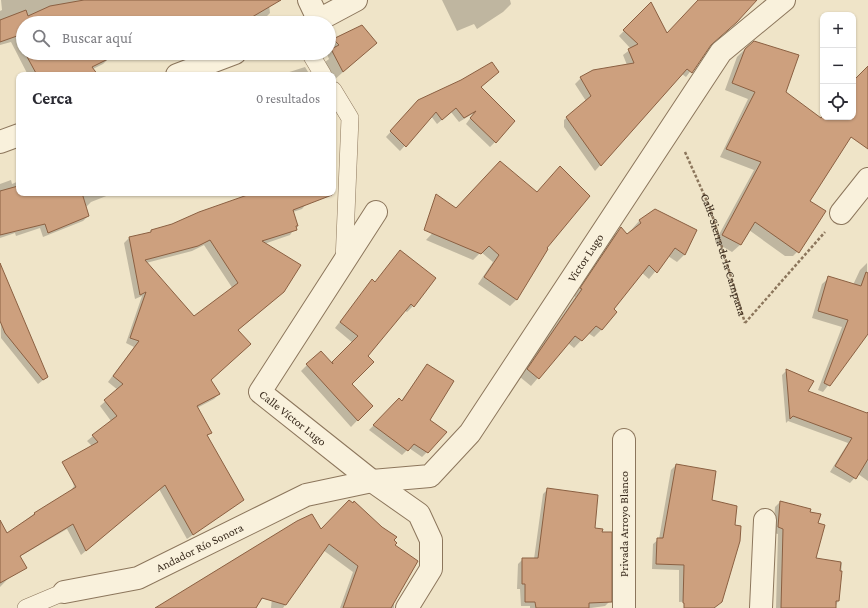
<!DOCTYPE html>
<html lang="es">
<meta charset="utf-8">
<style>
body{margin:0;font-family:"Crimson Pro",serif;background:#f2f2f3;color:#2b2b33}
.controls{position:absolute;right:12px;top:12px;display:grid;overflow:hidden;border-radius:8px;box-shadow:0 1px 3px #0004}
.controls button{width:36px;height:36px;display:grid;place-items:center;padding:0;border:0;border-bottom:1px solid #e1e1e2;background:#fff;color:#2b2b33;font:20px sans-serif}
.list{margin:0;padding:0;list-style:none}
h2{display:flex;justify-content:space-between;align-items:center;height:52px;margin:0;padding:0 16px;font-size:17px}
h2 small{font-size:13px;font-weight:400;color:#7c7c81}
.icon{flex:none;width:22px;height:22px;fill:none;stroke:currentColor;stroke-width:2;stroke-linecap:round;stroke-linejoin:round}
.map{position:relative;flex:none;width:868px;height:608px;overflow:hidden}
.search{position:absolute;background:#fff;box-shadow:0 1px 3px #0004;left:16px;top:16px;width:320px;height:44px;display:flex;align-items:center;gap:10px;box-sizing:border-box;padding:0 14px;border-radius:22px;color:#7c7c81;font-size:15px}
.panel{position:absolute;background:#fff;box-shadow:0 1px 3px #0004;left:16px;top:72px;width:320px;height:124px;border-radius:8px}
.map>svg:first-child{display:block}
.shadow{fill:#0003;fill-rule:evenodd}
.building{fill:#cda07e;stroke:#8b6042;fill-rule:evenodd}
.lines{fill:none;stroke-linecap:round;stroke-linejoin:round}
.pedestrian-casing{stroke:#8c765c;stroke-width:18}
.minor-casing{stroke:#8c765c;stroke-width:24}
.path{stroke:#8c765c;stroke-width:2.5;stroke-dasharray:3 2;stroke-linecap:butt}
.pedestrian{stroke:#f9f1dc;stroke-width:17}
.minor{stroke:#f9f1dc;stroke-width:22}
.labels{text-anchor:middle;stroke-width:3;stroke-linejoin:round;paint-order:stroke}
.street-label{font-size:12px;fill:#3c2e20;stroke:#f6eed8}
</style>
<div class="map">
<svg width="868" height="608" viewBox="0 0 868 608">
<rect width="100%" height="100%" fill="#efe4c8"/>
<!-- shadow -->
<g class="shadow">
<polygon points="1,0 278,0 269,5 270,13 264,19 256,23 23,23 23,53 106,53 109,58 103,64 93,69 97,75 28,75 11,42 0,45 0,11 2,10"/>
<polygon points="442,0 510,0 511,4 503,12 477,29 474,24 457,31"/>
<polygon points="699,0 756,0 711,44 686,77 682,74 595,171 564,127 564,120 586,101 575,84 581,78 627,65 623,55 631,49 619,36 651,3 667,34"/>
<polygon points="334,40 371,47 333,81 333,75 327,75 321,65 329,59 327,54 333,49 329,44"/>
<polygon points="745,49 784,93 808,201 801,248 793,256 785,256 749,230 740,245 732,252 715,242 754,170 720,157 748,99 725,90 737,57"/>
<polygon points="175,53 188,53 177,58"/>
<polygon points="305,67 310,75 280,75"/>
<polygon points="480,87 495,142 490,147 466,124 474,113 459,122 451,112 437,124 431,116 400,151 386,137 412,108"/>
<polygon points="493,169 545,248 517,299 510,306 478,284 493,262 481,252 473,260 426,240"/>
<polygon points="11,180 12,184 19,181 19,193 114,193 91,202 85,208 88,216 83,221 43,237 40,228 16,236 15,233 0,238 0,184"/>
<path d="M245 193H304L307 203 302 209 293 212 297 225 290 235 264 244 299 265 281 294 237 331 210 380 219 394 214 399 197 408 210 433 206 437 243 500 187 539 159 489 81 555 67 529 19 557 23 563 0 587V540L35 513 70 492 74 486 66 464 92 446 87 441 111 421 100 406 118 390 108 382 134 347 126 343 142 296 135 299 124 243 129 238 148 234 151 231 173 225 247 197ZM204 245 233 289 194 318 146 263 192 251Z"/>
<polygon points="655,210 685,254 677,262 668,256 649,279 641,272 613,310 616,312 601,330 594,337 588,333 574,348 568,343 531,386 520,377 575,297 574,296 613,236 621,229 627,235 639,221"/>
<polygon points="867,263 868,335 867,334 823,392 818,390 842,327 812,318 822,284 829,278 853,285 860,270"/>
<polygon points="403,264 413,306 407,312 404,310 366,356 351,384 371,406 351,427 301,371 307,365 332,364 353,343 335,328 356,301"/>
<polygon points="0,298 47,377 38,384 1,338"/>
<polygon points="427,366 429,421 427,452 422,457 409,448 402,455 369,430 399,400 401,401"/>
<polygon points="787,370 806,391 866,414 868,413 868,481 858,474 850,483 830,472 848,443 788,421 786,423 782,375"/>
<polygon points="676,465 718,600 679,602 679,570 652,569 653,544 659,539 671,470"/>
<polygon points="548,489 594,529 610,601 605,606 591,608 530,608 530,606 521,606 520,589 517,589 518,564 523,559 534,559 543,494"/>
<polygon points="780,502 809,512 817,523 815,559 842,563 838,601 835,608 776,608 778,534 773,533 775,507"/>
<polygon points="321,530 393,540 394,608 340,608 353,572 323,550 283,608 271,608 273,586 255,608 156,608"/>
</g>
<!-- building -->
<g class="building">
<polygon points="84,0 281,0 242,23 23,23 23,48 17,36 0,42 0,20 26,10 28,16 50,6"/>
<polygon points="698,0 757,0 737,22 711,45 692,73 687,69 601,166 566,117 591,96 580,77 593,70 634,63 628,49 638,44 623,30 651,2 667,33"/>
<polygon points="362,25 377,43 343,72 331,49 339,45 333,39"/>
<polygon points="754,41 799,55 786,92 821,118 823,115 823,117 853,117 853,81 868,66 868,149 851,137 810,201 826,211 799,253 755,222 741,245 722,235 761,162 726,149 755,92 732,83 745,49"/>
<polygon points="25,53 107,53 110,58 92,67 98,75 37,75"/>
<polygon points="492,62 499,72 481,87 515,121 496,143 470,118 476,111 464,118 456,108 442,120 436,112 406,147 390,131 418,100 461,80"/>
<polygon points="500,161 537,192 560,166 590,196 547,248 548,249 517,300 484,277 499,255 489,246 481,254 424,230 436,194 456,208"/>
<polygon points="18,186 19,193 82,193 89,216 48,233 45,224 0,235 0,191"/>
<path d="M253 193H332V195L293 210 298 226H296L297 230 262 241 301 265 284 292 238 330 251 344 211 380 220 394 197 406 212 433 207 435 244 500 193 535 165 485 86 551 73 524 20 556 27 568 0 583V520L7 533 35 514 34 513 76 487 62 462 98 442 92 435 117 416 104 400 123 384 113 376 139 341 130 338 146 292 140 295 129 237 151 232V230L172 224 199 212ZM210 240 238 283 194 316 145 260 198 246Z"/>
<polygon points="655,209 697,230 685,255 675,248 657,273 649,265 614,309 617,312 602,330 596,326 582,341 575,336 539,379 527,369 582,289 580,288 621,227 627,234 641,223 639,220"/>
<polygon points="400,250 436,278 414,307 411,304 368,356 374,362 352,384 373,406 358,421 306,364 321,351 333,364 332,362 358,336 340,322 372,279 375,282"/>
<polygon points="0,263 48,377 43,380 5,333 0,321"/>
<polygon points="866,272 868,273 868,334 830,386 824,383 848,320 818,311 828,276 861,286"/>
<polygon points="427,364 454,381 430,420 447,432 428,453 414,444 408,451 373,425 399,398 402,401"/>
<polygon points="786,369 814,381 808,391 867,413 868,412 868,459 856,479 835,466 852,438 793,416 790,419"/>
<polygon points="676,464 716,471 712,500 737,506 735,525 741,526 740,541 722,602 714,608 684,608 684,603 683,603 684,565 656,564 657,538 663,538"/>
<polygon points="547,488 598,495 595,528 603,529 602,532 612,532 612,602 589,603 589,608 536,608 535,602 525,602 525,584 522,584 522,558 538,558"/>
<polygon points="349,500 353,503 354,501 382,527 397,537 394,540 397,543 395,545 418,561 391,608 343,608 358,566 329,544 286,605 262,598 256,608 155,608 297,521 312,514 321,529"/>
<polygon points="780,501 811,509 810,512 821,514 818,523 825,525 816,558 841,562 840,571 842,571 839,601 836,601 836,608 781,608 783,529 778,527"/>
</g>
<g class="lines">
<!-- pedestrian casing -->
<g class="pedestrian-casing">
<g id="pedestrian">
<polyline points="310,53 323,75"/>
<polyline points="333,90 350,118 344,262"/>
<polyline points="26,608 64,592"/>
</g>
</g>
<!-- minor casing -->
<g class="minor-casing">
<g id="minor">
<polyline points="309,0 319,21"/>
<polyline points="313,23 356,0"/>
<polyline points="177,75 235,53"/>
<polyline points="0,142 19,135"/>
<path id="s2" d="M376 212 260 392 372 481 419 514 431 540V569L407 608"/>
<polyline points="841,213 868,179"/>
<polyline points="624,440 624,608"/>
<path id="s3" d="M64 592 138 578 306 495 372 481 430 476 470 433 721 52 784 0"/>
<polyline points="761,608 765,520"/>
</g>
</g>
<!-- path -->
<g class="path">
<path id="s1" d="M685 152 710 208 745 323"/>
<polyline points="745,323 825,232"/>
</g>
<!-- pedestrian -->
<use href="#pedestrian" class="pedestrian"/>
<!-- minor -->
<use href="#minor" class="minor"/>
</g>
<g class="labels">
<!-- street labels -->
<g class="street-label">
<text dy="4" stroke="none"><textPath href="#s1" startOffset="110">Calle Sierra de la Campana</textPath></text>
<text dy="4" stroke="none"><textPath href="#s3" startOffset="657">Victor Lugo</textPath></text>
<text dy="4" stroke="none"><textPath href="#s2" startOffset="256">Calle Víctor Lugo</textPath></text>
<text transform="translate(624 524) rotate(-90)" y="4">Privada Arroyo Blanco</text>
<text dy="4" stroke="none"><textPath href="#s3" startOffset="144">Andador Río Sonora</textPath></text>
</g>
</g>
</svg>
<div class="controls">
<button>+</button>
<button>−</button>
<button><svg class="icon" aria-label="locate" viewBox="0 0 24 24"><circle cx="12" cy="12" r="6"/><path d="M12 2v4M12 18v4M2 12h4M18 12h4"/></svg></button>
</div>
<div class="search"><svg class="icon" aria-label="search" viewBox="0 0 24 24"><circle cx="10" cy="10" r="6"/><path d="M15 15l6 6"/></svg>Buscar aquí</div>
<section class="panel">
<h2>Cerca<small>0 resultados</small></h2>
<ul class="list">
</ul>
</section>
</div>
